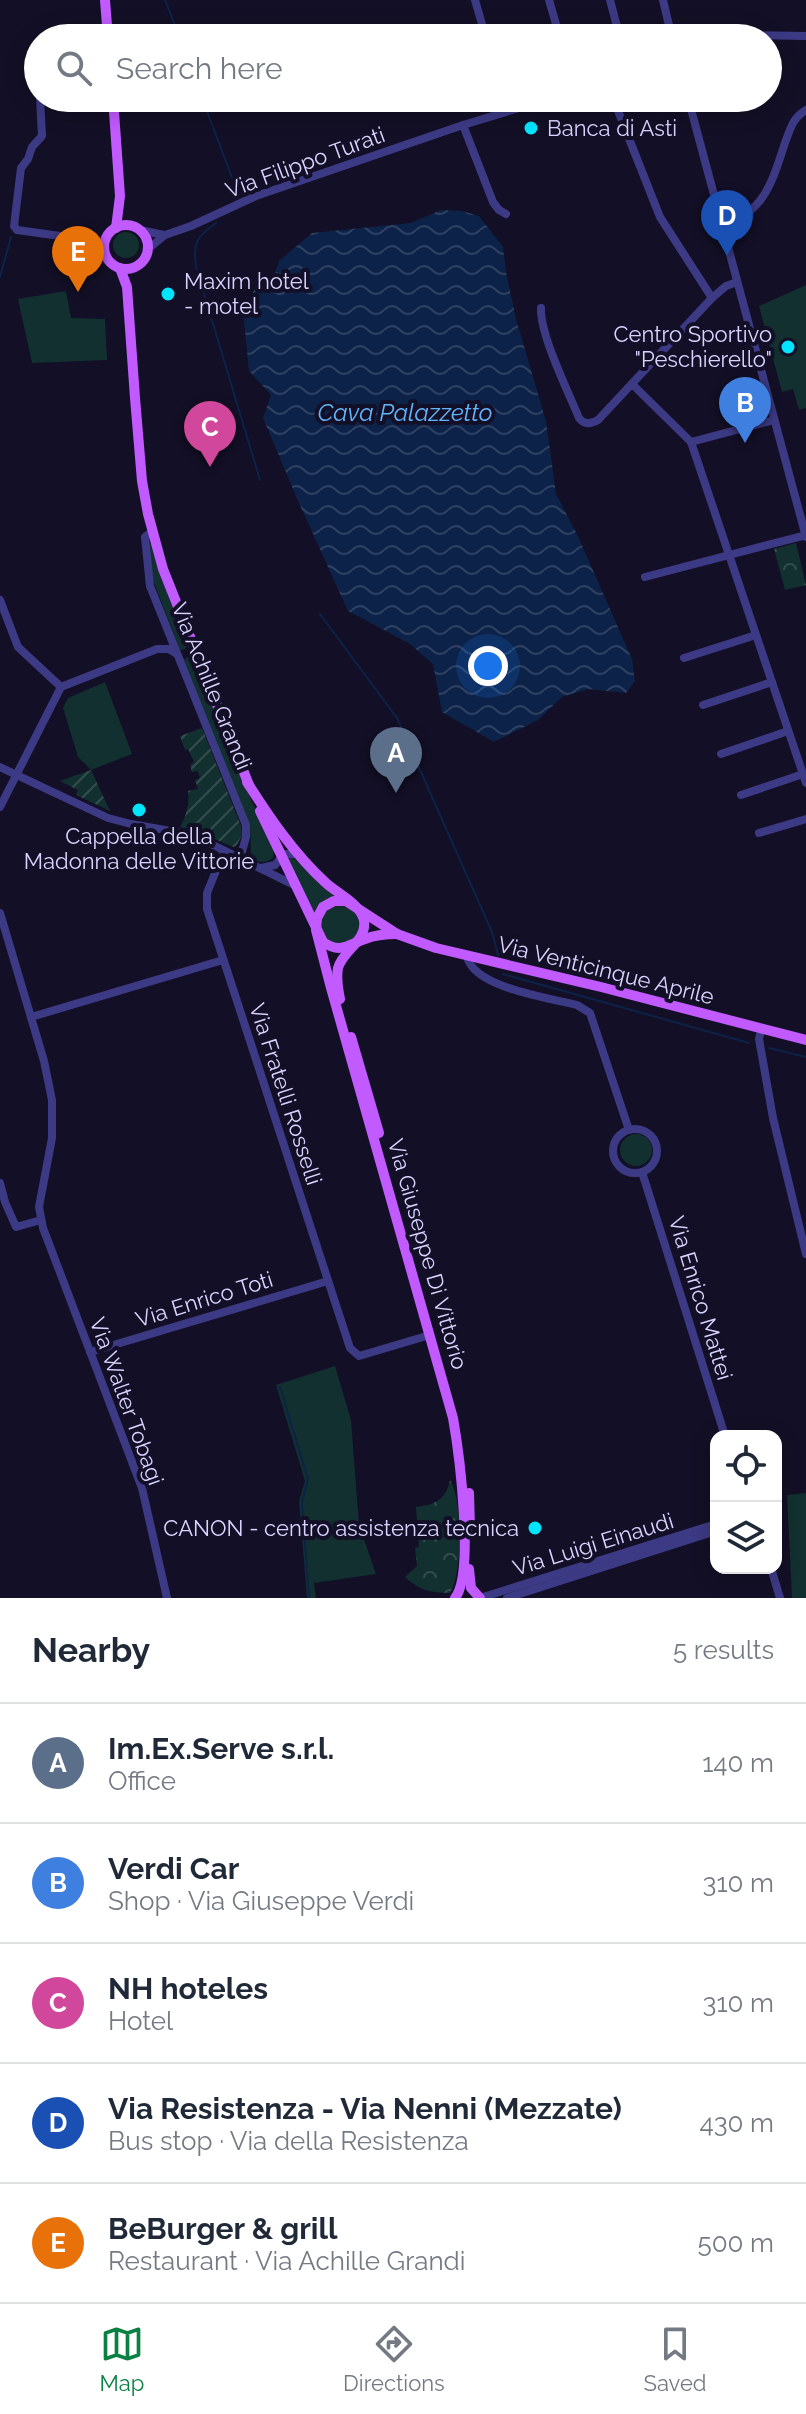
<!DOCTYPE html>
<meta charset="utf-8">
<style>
body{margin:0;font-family:Raleway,sans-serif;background:#f6f6f7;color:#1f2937}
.controls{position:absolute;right:24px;bottom:24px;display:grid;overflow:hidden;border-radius:16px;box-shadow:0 4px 20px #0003}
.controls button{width:72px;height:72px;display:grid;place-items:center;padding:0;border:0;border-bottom:2px solid #e0e1e3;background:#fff;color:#1f2937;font:40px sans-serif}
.you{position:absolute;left:488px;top:666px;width:28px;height:28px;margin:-20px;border:6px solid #fff;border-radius:50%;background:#1a73e8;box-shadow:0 0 0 12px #1a73e833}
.badge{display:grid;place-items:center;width:52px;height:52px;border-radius:50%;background:#0b8043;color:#fff;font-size:26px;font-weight:700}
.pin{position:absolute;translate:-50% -66px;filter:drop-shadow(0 2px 4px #0008)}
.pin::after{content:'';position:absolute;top:42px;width:28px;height:24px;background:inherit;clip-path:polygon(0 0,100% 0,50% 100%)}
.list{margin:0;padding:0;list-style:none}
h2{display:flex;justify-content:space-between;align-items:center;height:104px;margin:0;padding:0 32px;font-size:34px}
h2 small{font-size:26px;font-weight:400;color:#747a83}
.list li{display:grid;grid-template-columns:52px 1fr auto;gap:24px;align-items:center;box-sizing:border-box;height:120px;padding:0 32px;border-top:2px solid #e0e1e3}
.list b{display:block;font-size:30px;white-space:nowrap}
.list p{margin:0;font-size:26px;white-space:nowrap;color:#747a83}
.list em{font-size:26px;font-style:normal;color:#747a83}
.icon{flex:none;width:44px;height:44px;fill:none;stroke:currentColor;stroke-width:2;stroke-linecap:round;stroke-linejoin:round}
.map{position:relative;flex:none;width:806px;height:1598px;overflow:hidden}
.search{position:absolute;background:#fff;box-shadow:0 4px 20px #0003;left:24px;right:24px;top:24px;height:88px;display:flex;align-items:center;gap:20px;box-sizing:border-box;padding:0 28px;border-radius:44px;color:#747a83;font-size:30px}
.sheet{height:704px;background:#fff}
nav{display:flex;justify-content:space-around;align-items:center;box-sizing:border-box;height:112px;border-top:2px solid #e0e1e3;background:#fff;font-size:22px;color:#747a83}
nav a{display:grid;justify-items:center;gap:4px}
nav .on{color:#0b8043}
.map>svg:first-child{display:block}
.grass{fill:#12302f}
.park{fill:url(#park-crowns)}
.garden{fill:url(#garden-furrows)}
.water{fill:url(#water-waves)}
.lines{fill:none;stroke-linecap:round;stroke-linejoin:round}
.stream{stroke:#0c2248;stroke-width:2}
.minor{stroke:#3d3a85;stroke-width:8}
.major{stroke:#c25bff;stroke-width:10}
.poi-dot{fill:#00e5ff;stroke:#130f26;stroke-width:3}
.labels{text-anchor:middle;stroke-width:8;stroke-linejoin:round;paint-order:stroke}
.poi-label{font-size:22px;fill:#d9d4ff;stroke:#130f26;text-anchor:start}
.street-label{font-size:22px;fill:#d9d4ff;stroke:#130f26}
.water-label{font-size:24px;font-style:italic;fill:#62b6ff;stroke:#130f26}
</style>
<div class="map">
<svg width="806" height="1598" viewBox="0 0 806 1598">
<defs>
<pattern id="park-crowns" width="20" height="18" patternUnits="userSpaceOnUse" patternTransform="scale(2)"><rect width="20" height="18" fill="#12302f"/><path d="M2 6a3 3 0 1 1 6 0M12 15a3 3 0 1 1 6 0" fill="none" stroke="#344d4e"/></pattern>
<pattern id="garden-furrows" width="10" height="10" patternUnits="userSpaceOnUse" patternTransform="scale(2)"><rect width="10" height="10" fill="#12302f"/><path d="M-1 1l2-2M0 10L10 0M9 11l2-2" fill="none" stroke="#344d4e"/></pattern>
<pattern id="water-waves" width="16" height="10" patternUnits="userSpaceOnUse" patternTransform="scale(2)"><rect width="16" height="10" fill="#0c2248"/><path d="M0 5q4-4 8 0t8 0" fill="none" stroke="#2f4163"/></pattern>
</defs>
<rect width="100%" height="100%" fill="#130f26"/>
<!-- grass -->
<g class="grass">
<circle cx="126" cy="245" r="13"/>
<polygon points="806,285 806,408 799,410 793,389 782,392 759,306"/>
<polygon points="66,291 71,318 105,319 107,360 32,363 18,299"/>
<polygon points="151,544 188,645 185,649 180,650 153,580 147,545"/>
<path d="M189 656 193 658 243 782 274 849 273 858C266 864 257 863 251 857L250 825 184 660Z"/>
<polygon points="105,682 132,754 91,770 78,757 63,708 68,698"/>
<polygon points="195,845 214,854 206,874 205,873"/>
<polygon points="293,857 334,896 322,902 314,911 287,859"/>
<circle cx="340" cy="925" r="19"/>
<circle cx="636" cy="1150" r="16"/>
<polygon points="335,1366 351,1420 359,1525 376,1574 314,1583 316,1598 307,1598 299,1501 305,1481 276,1385"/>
<polygon points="806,1493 806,1598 792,1598 787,1495"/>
</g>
<!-- park -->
<g class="park">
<polygon points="796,543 806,585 785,590 774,549"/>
<path d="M450 1480C463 1501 463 1572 450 1593 431 1593 419 1590 405 1577L417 1566 415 1548 419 1547 416 1507C434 1505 446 1500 450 1480Z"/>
</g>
<!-- garden -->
<g class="garden">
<path d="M202 728 241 826 242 836 236 846 233 847 201 833 180 827C186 817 190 802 188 791L198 789 195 780 200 778 198 771 192 772 190 765 194 762 188 749 185 750 180 736Z"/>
<polygon points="91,770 110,811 76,795 78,790 60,781"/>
</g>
<!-- water -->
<polygon class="water" points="441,210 462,211 479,216 503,247 506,272 516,319 546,421 556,494 577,534 632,659 635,681 626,693 588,689 562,697 538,720 494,742 442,712 433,664 410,644 348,611 298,501 263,418 271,395 249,371 243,310 256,287 272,283 279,261 312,233 411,223"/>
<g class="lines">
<!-- stream -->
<g class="stream">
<polyline points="165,0 180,38"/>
<polyline points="202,98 239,196"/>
<path d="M216 223C196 237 193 243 196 267L260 480"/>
<polyline points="0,277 11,237"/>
<polyline points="320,614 397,718 492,932 498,955"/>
<polyline points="503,974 749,1043"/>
<polyline points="769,1048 806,1057"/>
<polyline points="280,1387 308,1479 302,1502 309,1598"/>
</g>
<!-- minor -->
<g class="minor">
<polyline points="475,0 486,38"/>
<polyline points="549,0 560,38"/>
<polyline points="610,0 620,38"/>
<polyline points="663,0 672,38"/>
<polyline points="716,38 738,35 806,36"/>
<polyline points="37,62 38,74"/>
<polyline points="40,98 42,136 32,147 28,159 21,168 14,226 17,230 96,241 104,248"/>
<polyline points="503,98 507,111"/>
<polyline points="613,98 660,217 712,298"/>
<polyline points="688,98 806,537"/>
<polyline points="463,125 493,202 499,210 506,214"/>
<polyline points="719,215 750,211"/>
<path d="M722 226C767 210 772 181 786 140 791 127 793 118 806 110"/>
<polyline points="140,230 164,235"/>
<polyline points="148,249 165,235 191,226 256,196 463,125 552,98"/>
<path d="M541 308C540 335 568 391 579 418 584 425 591 424 598 420L712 298 726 286 737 282"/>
<polyline points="632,384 691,442 806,783"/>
<polyline points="691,442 774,420"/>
<polyline points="153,531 145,537 150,586 246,825 246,837 240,859"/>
<polyline points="645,577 806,535"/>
<polyline points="0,600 18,647 61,687"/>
<polyline points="684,658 756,635"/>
<polyline points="703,705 772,682"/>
<polyline points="721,754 788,731"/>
<polyline points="0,767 108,818 131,824 182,833 203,840 296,886"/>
<polyline points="741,795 803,774"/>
<polyline points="0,807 61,687 157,649 169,649 177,654"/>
<polyline points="759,833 806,819"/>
<polyline points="224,851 207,893 207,909 350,1348 359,1356 430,1335"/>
<polyline points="261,868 275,865 284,854 297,854"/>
<polyline points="0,913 44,1061 52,1100 52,1138 39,1207 43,1228 142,1488 167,1598"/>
<path d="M467 956C473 988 550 998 577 1005L590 1013 629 1130"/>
<polyline points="31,1017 223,960"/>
<polyline points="761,1030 759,1039 773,1118 806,1254"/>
<circle cx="635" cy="1151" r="22"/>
<polyline points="642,1172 725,1436"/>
<polyline points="0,1183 5,1202 16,1227 41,1220"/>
<polyline points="90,1352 328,1281"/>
<polyline points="771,1568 780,1598"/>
<polyline points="480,1598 716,1524"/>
<polyline points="507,1598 716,1531"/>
</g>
<!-- major -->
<g class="major">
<polyline points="105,0 108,38"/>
<polyline points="113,98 120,196 116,228"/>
<circle cx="126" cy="247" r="22"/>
<polyline points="120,268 127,287 135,398 142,481 148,514 163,569 249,785"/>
<path d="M247 782C270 818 294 854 326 883 338 894 361 904 364 921 367 941 343 950 338 968 336 978 338 989 340 999"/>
<path d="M260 811 323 942C340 954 348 945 365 939 375 935 385 934 397 934"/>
<polyline points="351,1037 379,1133"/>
<polyline points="469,1493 470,1529"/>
<polyline points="469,1569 471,1588 480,1598"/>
<path d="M455 1598C475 1573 459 1452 453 1418L331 988 316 930 317 918 323 907 334 901H346L397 934 436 948 601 987 806 1040"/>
</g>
</g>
<!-- markers -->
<g class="poi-dot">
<circle cx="531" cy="128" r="8"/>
<circle cx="168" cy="294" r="8"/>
<circle cx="788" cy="347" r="8"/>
<circle cx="139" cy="810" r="8"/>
<circle cx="535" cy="1528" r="8"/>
</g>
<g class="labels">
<!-- poi labels -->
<g class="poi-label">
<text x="547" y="136">Banca di Asti</text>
<text x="184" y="289">Maxim hotel<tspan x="184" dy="25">- motel</tspan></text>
<text x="772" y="342" text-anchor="end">Centro Sportivo<tspan x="772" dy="25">"Peschierello"</tspan></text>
<text x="139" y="844" text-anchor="middle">Cappella della<tspan x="139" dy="25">Madonna delle Vittorie</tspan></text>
<text x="519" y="1536" text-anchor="end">CANON - centro assistenza tecnica</text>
</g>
<!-- street labels -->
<g class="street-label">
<text transform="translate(305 162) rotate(-20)" y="8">Via Filippo Turati</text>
<text transform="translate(212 686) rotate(68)" y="8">Via Achille Grandi</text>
<text transform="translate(606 970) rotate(14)" y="8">Via Venticinque Aprile</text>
<text transform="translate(286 1094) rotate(72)" y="8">Via Fratelli Rosselli</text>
<text transform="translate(428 1254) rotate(74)" y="8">Via Giuseppe Di Vittorio</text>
<text transform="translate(701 1298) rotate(73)" y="8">Via Enrico Mattei</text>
<text transform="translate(204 1299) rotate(-17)" y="8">Via Enrico Toti</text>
<text transform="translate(127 1401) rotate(70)" y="8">Via Walter Tobagi</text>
<text transform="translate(593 1544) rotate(-17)" y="8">Via Luigi Einaudi</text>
</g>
<!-- water labels -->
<g class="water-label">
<text x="405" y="421">Cava Palazzetto</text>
</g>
</g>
</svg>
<div class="controls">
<button><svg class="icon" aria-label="locate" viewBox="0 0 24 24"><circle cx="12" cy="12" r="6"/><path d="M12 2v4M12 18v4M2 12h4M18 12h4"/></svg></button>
<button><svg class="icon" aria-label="layers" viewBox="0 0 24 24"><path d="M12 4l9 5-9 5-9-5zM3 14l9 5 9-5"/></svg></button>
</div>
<div class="you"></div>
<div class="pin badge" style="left:396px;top:793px;background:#5c6f8a">A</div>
<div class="pin badge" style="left:745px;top:443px;background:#3f7fe0">B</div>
<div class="pin badge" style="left:210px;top:467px;background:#d1479c">C</div>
<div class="pin badge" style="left:727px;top:256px;background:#1a4fb4">D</div>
<div class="pin badge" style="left:78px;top:292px;background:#e8710a">E</div>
<div class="search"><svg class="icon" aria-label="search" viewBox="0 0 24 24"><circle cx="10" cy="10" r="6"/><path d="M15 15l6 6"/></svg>Search here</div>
</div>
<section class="sheet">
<h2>Nearby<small>5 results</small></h2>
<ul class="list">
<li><span class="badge" style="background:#5c6f8a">A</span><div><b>Im.Ex.Serve s.r.l.</b><p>Office</p></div><em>140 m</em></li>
<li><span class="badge" style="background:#3f7fe0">B</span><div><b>Verdi Car</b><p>Shop · Via Giuseppe Verdi</p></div><em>310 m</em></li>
<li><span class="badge" style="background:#d1479c">C</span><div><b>NH hoteles</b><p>Hotel</p></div><em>310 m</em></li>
<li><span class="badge" style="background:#1a4fb4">D</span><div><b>Via Resistenza - Via Nenni (Mezzate)</b><p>Bus stop · Via della Resistenza</p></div><em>430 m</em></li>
<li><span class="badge" style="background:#e8710a">E</span><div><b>BeBurger &amp; grill</b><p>Restaurant · Via Achille Grandi</p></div><em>500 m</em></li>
</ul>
</section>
<nav>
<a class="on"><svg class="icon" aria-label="map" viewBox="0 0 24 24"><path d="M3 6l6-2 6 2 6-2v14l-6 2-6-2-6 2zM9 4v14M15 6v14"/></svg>Map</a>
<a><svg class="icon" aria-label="directions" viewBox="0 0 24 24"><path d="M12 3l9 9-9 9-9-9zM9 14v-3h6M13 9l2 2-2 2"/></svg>Directions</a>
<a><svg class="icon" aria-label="saved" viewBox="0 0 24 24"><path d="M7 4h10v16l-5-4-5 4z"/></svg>Saved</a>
</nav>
